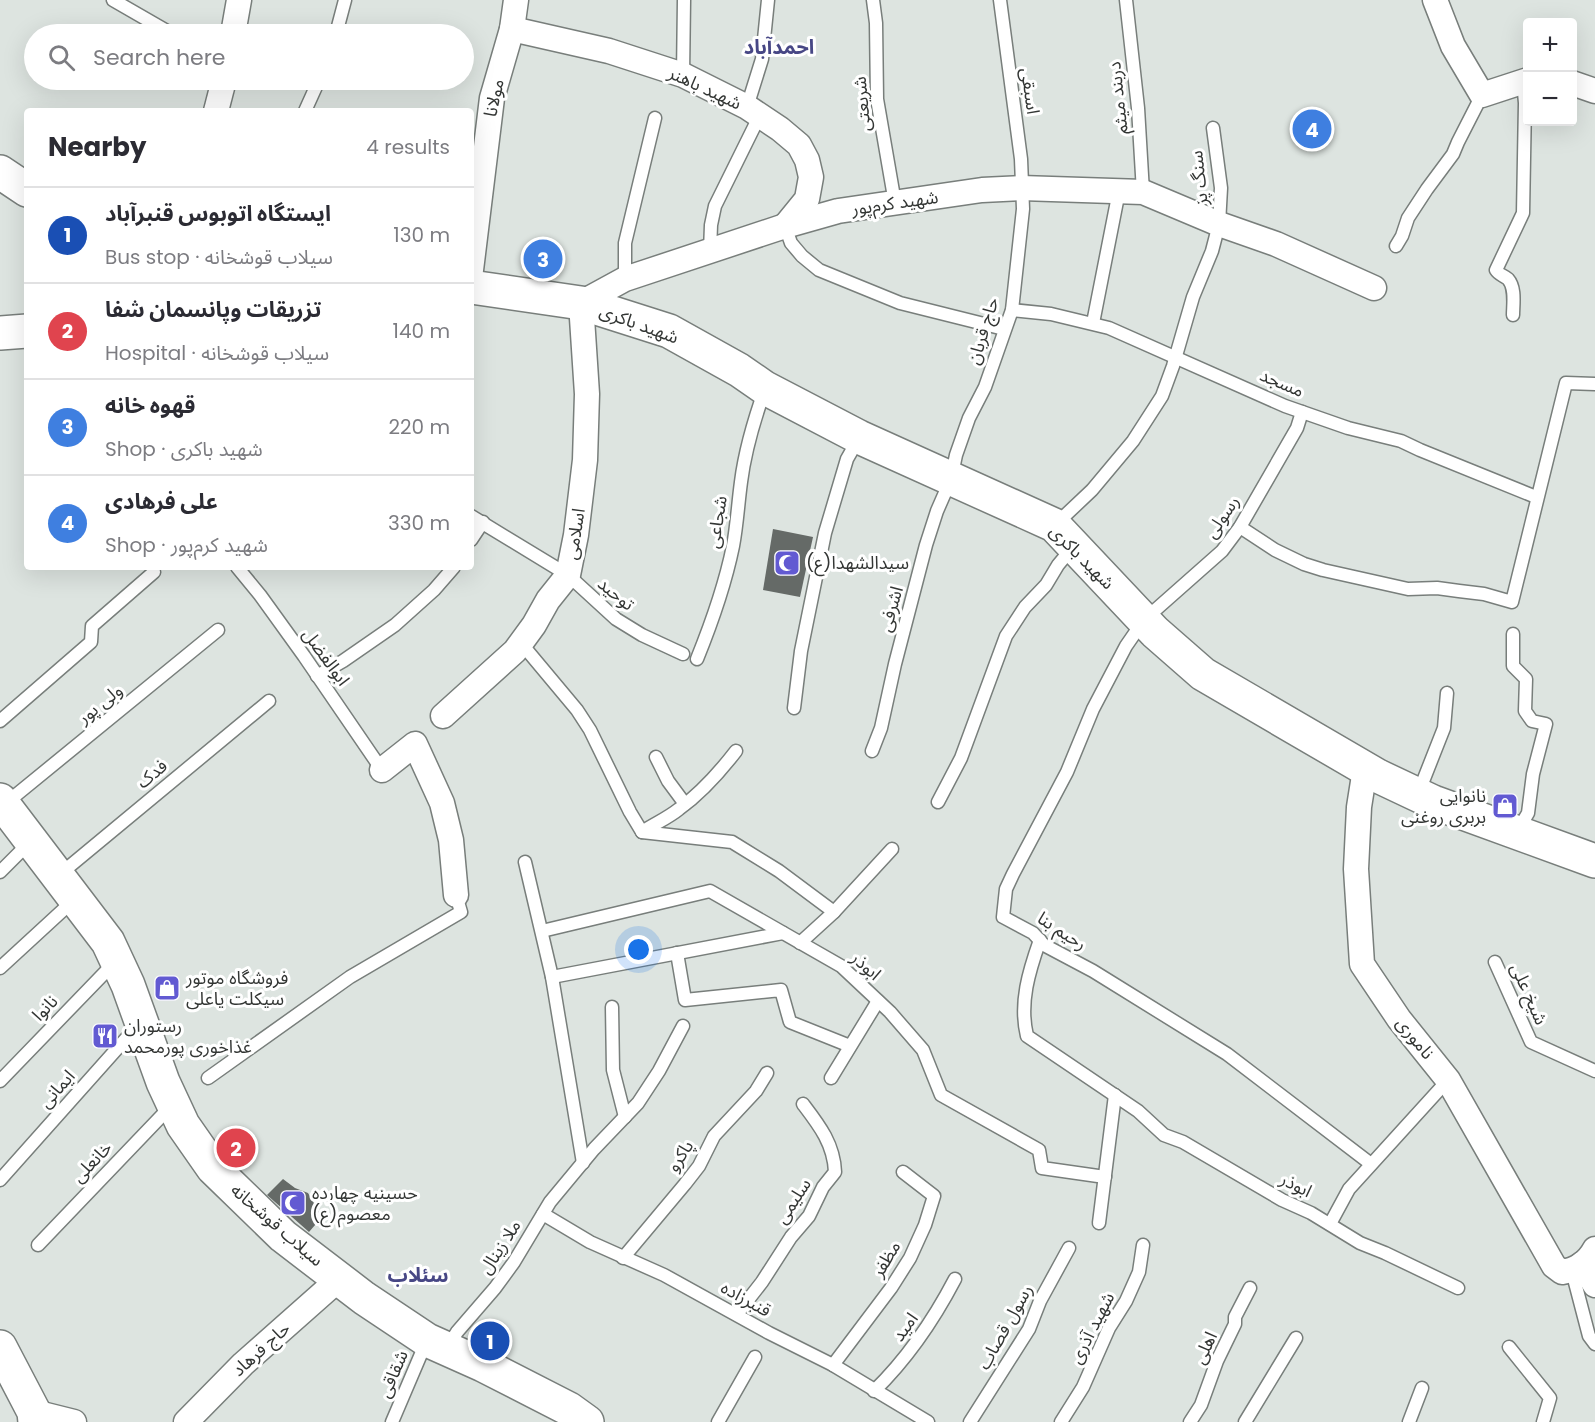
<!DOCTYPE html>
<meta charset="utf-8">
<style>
body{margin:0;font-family:Poppins,"Noto Sans Arabic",sans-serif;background:#f2f2f3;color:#2b2b33}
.controls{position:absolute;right:18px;top:18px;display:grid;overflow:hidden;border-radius:6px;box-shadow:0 6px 24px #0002}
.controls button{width:54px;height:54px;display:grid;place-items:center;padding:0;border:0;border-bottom:2px solid #e1e1e2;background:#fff;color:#2b2b33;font:30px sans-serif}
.you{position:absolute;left:639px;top:950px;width:21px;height:21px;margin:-15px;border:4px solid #fff;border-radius:50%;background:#1a73e8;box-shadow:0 0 0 9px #1a73e833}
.badge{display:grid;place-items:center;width:39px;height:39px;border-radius:50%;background:#1a73e8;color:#fff;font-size:20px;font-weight:700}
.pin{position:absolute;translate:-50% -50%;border:3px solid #fff;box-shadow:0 2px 6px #0006}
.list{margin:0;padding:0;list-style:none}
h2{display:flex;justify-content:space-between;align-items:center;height:78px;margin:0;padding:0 24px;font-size:26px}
h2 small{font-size:20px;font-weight:400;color:#7c7c81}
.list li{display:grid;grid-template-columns:39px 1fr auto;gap:18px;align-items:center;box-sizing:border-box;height:96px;padding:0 24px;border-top:2px solid #e1e1e2}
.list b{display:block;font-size:22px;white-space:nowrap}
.list p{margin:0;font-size:20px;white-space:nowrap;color:#7c7c81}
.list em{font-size:20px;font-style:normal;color:#7c7c81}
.icon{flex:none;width:33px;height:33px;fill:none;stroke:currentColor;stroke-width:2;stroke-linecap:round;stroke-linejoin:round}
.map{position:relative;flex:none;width:1595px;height:1422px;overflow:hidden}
.search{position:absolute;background:#fff;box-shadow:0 6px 24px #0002;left:24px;top:24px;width:450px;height:66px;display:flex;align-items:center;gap:15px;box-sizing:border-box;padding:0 21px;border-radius:33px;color:#7c7c81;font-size:22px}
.panel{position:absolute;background:#fff;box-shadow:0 6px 24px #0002;left:24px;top:108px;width:450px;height:462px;border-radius:6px}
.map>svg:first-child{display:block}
.building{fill:#656a67}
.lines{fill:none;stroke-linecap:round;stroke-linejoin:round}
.lane-casing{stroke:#787e7b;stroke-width:15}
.street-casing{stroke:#787e7b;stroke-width:27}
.secondary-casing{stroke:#787e7b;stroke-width:36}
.lane{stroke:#fff;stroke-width:12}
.street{stroke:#fff;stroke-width:24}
.secondary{stroke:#fff;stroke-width:33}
.labels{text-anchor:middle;stroke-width:6;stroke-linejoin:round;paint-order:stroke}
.street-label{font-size:18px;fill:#333634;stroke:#fff}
.poi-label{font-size:18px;fill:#333634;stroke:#fff;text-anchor:start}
.neighbourhood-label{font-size:20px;font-weight:bold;fill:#474785;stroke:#fff}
</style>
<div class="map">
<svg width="1595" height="1422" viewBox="0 0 1595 1422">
<rect width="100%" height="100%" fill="#dde4e0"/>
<!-- building -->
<g class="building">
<polygon points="773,529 813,537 800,597 763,590"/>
<polygon points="283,1179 295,1188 308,1193 322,1217 309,1232 267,1195"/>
</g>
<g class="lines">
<!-- lane casing -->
<g class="lane-casing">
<g id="lane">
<polyline points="113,0 172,34"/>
<polyline points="873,0 876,23 877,99 895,203"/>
<polyline points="1126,0 1138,108 1143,192"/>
<polyline points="336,34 345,0"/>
<polyline points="683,75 684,0"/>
<polyline points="747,107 762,59 768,0"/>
<polyline points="305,111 319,80"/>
<polyline points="785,226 791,243 802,256 819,270 900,303 1004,329"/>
<polyline points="1396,246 1402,236 1408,218 1427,189 1453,154 1458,142 1482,95"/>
<polyline points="710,251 711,225 715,206 760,115"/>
<polyline points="625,279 625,243 655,118"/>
<polyline points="1012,310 1051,314 1109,328 1285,406 1348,428 1401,441 1420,450 1536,497"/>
<path d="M1513 315C1513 305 1516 288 1508 279 1503 275 1499 275 1496 270L1523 213 1525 103 1523 81"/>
<polyline points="1093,323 1119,191"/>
<polyline points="1302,412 1297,428 1240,527 1222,551 1144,620 1126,646 1093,709 1067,772 1013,874 1006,889 1003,917 1033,933 1044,945 1093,971 1227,1054 1371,1164"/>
<polyline points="471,516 568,575 616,619 642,635 683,654"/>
<polyline points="1055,525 1092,490 1133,441 1162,396 1173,366 1193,297 1212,251 1219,224 1221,188 1213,128"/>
<polyline points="1240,527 1275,550 1304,564 1323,570 1408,589 1437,588 1459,591 1484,594 1512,602 1566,383 1595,384"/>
<polyline points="471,540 483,522"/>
<polyline points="237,567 260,595 304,656 382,770"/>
<polyline points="1513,634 1513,666 1526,679 1525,711 1532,721 1546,724 1533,774 1528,813 1517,832"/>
<path d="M521 643 577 710 590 730 630 812 642 832C654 824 668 818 679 809 701 793 719 773 736 751"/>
<path d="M697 659C712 622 725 585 733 546 737 525 738 504 741 482 745 450 754 420 765 389"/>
<polyline points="317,676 343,661 395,625 434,590 454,567"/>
<polyline points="794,708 801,651 825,533 847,459 859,438"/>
<polyline points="0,721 91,642 92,626 154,572"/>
<polyline points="872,751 881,728 895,664 926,545 937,511 951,479 956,455 969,418 985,387 1012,310 1023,209 1021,159 1000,0"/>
<polyline points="656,757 668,781 685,804"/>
<polyline points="1418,794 1444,728 1447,693"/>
<polyline points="938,802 961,758 1006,636 1025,607 1046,585 1058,565 1073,547"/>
<polyline points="5,804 218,630"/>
<polyline points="642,832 732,842 779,871 834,912"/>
<polyline points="525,862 552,977 583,1163"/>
<polyline points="0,872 31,841"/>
<polyline points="59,875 269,701"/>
<polyline points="542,931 710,891 841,966 890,1012 923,1050 941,1095 1039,1150 1042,1168 1105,1177"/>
<path d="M1040 940C1029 971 1019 1003 1027 1036L1138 1111 1164 1135 1183 1142 1282 1200 1311 1213 1360 1243 1385 1253 1458 1288"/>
<polyline points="800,943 834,912 892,849"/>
<polyline points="677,953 685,1000 781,990 790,1022 850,1046"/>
<polyline points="1495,962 1531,1042 1595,1071"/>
<polyline points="0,968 75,899"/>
<polyline points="552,977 783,933"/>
<polyline points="612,1007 613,1070 625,1117"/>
<polyline points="208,1078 350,977 461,912 456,895"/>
<polyline points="831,1078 878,1001"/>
<polyline points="0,1081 116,961"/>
<polyline points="0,1180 139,1024"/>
<polyline points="543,1214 590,1242 664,1275 769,1333 833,1365 928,1422"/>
<polyline points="1099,1223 1115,1095"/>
<polyline points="1330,1224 1349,1189 1448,1080"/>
<polyline points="38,1245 172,1105"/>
<polyline points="623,1258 685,1184 699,1166 714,1136 756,1091 767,1073"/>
<polyline points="1572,1271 1589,1336 1595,1344"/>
<path d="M737 1314 762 1282 791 1237 809 1216 823 1187 835 1172C834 1144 819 1125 803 1104"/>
<polyline points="1509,1347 1550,1398 1543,1422"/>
<polyline points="447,1348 457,1332 495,1288 514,1262 550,1202 594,1149 638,1103 659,1071 683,1026"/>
<polyline points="833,1365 891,1288 910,1258 925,1225 934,1196 903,1172"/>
<path d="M874 1391C908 1358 933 1321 955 1279"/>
<polyline points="392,1422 427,1340"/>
<polyline points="718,1422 755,1357"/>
<polyline points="970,1422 1029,1329 1040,1301 1069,1248"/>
<polyline points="1061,1422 1083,1387 1109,1328 1126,1301 1139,1272 1143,1245"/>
<polyline points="1190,1422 1201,1405 1217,1361 1235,1324 1235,1317 1250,1288"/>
<polyline points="1245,1422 1296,1338"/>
<polyline points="1409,1422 1422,1388"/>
</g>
</g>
<!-- street casing -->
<g class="street-casing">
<g id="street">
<polyline points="1435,0 1453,46 1482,95 1528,80"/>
<polyline points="512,29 609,51 683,75 747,107 780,129 799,145 807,160 811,177 807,199 785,226"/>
<polyline points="233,34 239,0"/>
<polyline points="1572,83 1595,91"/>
<polyline points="216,111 224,80"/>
<polyline points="471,270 492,98 512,29 516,0"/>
<polyline points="443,716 515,651 534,625 548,600 568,575 576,535 585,460 587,394 581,303 625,279 785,226 838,211 982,190 1021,188 1143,192 1219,224 1276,244 1374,288"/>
<path d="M1365 769 1359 807 1356 869 1362 964 1399 1019 1448 1080 1554 1266 1562 1272C1577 1270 1588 1262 1595 1249"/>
<polyline points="382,770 415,744 442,803 451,840 456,895"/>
<polyline points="1582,1264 1595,1285"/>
<polyline points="34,1412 74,1422"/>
<polyline points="186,1422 243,1364 339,1279"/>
</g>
</g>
<!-- secondary casing -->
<g class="secondary-casing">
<g id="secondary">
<polyline points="0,172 27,190"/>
<polyline points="471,287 581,303 669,331 739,370 765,388 859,437 1054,525 1155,632 1203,674 1378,776 1433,802 1595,861"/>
<polyline points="0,333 27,331"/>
<polyline points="0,800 108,942 128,985 163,1082 183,1125 213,1168 283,1236 364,1298 427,1340 483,1365 569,1409 587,1422"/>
<polyline points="0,1347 34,1412 35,1422"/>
</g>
</g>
<!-- lane -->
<use href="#lane" class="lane"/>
<!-- street -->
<use href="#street" class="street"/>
<!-- secondary -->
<use href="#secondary" class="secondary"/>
</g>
<!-- icons -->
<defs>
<g id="mosque-square" transform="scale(1.35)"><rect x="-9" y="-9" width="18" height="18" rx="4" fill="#625ad2" stroke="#fff"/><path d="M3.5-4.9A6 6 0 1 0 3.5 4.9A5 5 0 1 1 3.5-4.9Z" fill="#fff"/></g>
<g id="shop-square" transform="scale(1.35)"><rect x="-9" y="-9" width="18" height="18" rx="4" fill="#625ad2" stroke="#fff"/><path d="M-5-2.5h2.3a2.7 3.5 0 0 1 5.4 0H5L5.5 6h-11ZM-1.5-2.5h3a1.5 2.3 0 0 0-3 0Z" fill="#fff"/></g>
<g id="restaurant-square" transform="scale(1.35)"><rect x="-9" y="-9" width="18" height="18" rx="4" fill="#625ad2" stroke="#fff"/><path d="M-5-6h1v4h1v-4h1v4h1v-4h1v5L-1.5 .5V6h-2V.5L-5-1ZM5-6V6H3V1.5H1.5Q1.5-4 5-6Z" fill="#fff"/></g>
</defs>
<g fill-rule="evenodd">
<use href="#mosque-square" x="787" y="563"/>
<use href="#shop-square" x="1505" y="806"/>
<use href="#shop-square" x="167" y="988"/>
<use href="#restaurant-square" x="105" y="1036"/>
<use href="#mosque-square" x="293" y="1203"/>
</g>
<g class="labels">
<!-- street labels -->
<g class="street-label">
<text transform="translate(705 88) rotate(25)" y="6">شهید باهنر</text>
<text transform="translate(1030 91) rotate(82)" y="6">اسبقی</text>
<text transform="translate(494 98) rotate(-78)" y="6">مولانا</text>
<text transform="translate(1118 98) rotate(-96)" y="6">دربند میثم</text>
<text transform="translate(862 104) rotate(-95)" y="6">شریعتی</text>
<text transform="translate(1199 178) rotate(-96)" y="6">سنگ پز</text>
<text transform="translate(895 203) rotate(-8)" y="6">شهید کرم‌پور</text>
<text transform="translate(639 324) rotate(20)" y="6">شهید باکری</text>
<text transform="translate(983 331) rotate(-73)" y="6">حاج قربان</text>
<text transform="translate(1282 383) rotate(23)" y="6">مسجد</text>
<text transform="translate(1222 517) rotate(-56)" y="6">رسولی</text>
<text transform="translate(717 522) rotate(-81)" y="6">شجاعی</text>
<text transform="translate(575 534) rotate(-81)" y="6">اسلامی</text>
<text transform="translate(1082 557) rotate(45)" y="6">شهید باکری</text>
<text transform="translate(616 594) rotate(39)" y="6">توحید</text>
<text transform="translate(891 609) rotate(-74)" y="6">اشرفی</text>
<text transform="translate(326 657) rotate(54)" y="6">ابوالفضل</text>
<text transform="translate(100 704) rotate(-39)" y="6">ولی پور</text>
<text transform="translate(152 774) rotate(-40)" y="6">فدک</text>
<text transform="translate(1062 931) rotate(33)" y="6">رحیم بنا</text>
<text transform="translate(866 966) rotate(42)" y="6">ابوذر</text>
<text transform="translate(1529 994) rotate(66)" y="6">شیخ علی</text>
<text transform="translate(45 1008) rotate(-46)" y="6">نانوا</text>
<text transform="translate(1415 1038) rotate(51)" y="6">ناموری</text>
<text transform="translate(57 1089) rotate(-48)" y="6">ایمانی</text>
<text transform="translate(680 1156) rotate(-57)" y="6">پاکرو</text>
<text transform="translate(92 1162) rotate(-46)" y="6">خانعلی</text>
<text transform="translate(1296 1185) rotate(27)" y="6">ابوذر</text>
<text transform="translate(793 1201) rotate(-57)" y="6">سلیمی</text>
<text transform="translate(277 1225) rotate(41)" y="6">سیلاب قوشخانه</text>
<text transform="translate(500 1247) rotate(-57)" y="6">ملا زینال</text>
<text transform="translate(886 1259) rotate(-59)" y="6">مظفر</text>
<text transform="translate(746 1299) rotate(29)" y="6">قنبرزاده</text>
<text transform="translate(905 1327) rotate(-54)" y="6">امید</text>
<text transform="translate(1005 1327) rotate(-61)" y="6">رسول قصاب</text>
<text transform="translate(1092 1328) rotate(-63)" y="6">شهید آذری</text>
<text transform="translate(1205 1348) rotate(-65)" y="6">اهلی</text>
<text transform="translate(261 1349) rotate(-42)" y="6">حاج فرهاد</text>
<text transform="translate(393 1374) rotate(-67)" y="6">شقاقی</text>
</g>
<!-- poi labels -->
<g class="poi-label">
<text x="806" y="569">سیدالشهدا(ع)</text>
<text x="1486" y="802" text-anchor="end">نانوایی<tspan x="1486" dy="21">بربری روغنی</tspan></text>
<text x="186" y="984">فروشگاه موتور<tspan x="186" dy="21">سیکلت یاعلی</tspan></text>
<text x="124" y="1032">رستوران<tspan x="124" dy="21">غذاخوری پورمحمد</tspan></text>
<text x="312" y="1199">حسینیه چهارده<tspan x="312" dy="21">معصوم(ع)</tspan></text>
</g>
<!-- neighbourhood labels -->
<g class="neighbourhood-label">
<text x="779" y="54">احمدآباد</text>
<text x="418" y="1282">سئلاب</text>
</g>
</g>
</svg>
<div class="controls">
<button>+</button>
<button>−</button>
</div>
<div class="you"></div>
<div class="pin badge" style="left:490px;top:1341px;background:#1a4fb4">1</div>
<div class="pin badge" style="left:236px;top:1148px;background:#e0444e">2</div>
<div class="pin badge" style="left:543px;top:259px;background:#3f7fe0">3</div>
<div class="pin badge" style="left:1312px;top:129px;background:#3f7fe0">4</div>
<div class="search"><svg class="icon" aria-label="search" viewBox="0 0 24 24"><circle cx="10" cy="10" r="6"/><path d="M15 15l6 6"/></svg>Search here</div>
<section class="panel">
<h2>Nearby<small>4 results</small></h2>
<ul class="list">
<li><span class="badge" style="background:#1a4fb4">1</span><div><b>ایستگاه اتوبوس قنبرآباد</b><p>Bus stop · سیلاب قوشخانه</p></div><em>130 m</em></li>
<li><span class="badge" style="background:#e0444e">2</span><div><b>تزریقات وپانسمان شفا</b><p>Hospital · سیلاب قوشخانه</p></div><em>140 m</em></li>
<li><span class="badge" style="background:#3f7fe0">3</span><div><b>قهوه خانه</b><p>Shop · شهید باکری</p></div><em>220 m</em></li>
<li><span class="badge" style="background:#3f7fe0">4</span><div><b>علی فرهادی</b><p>Shop · شهید کرم‌پور</p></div><em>330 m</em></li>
</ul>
</section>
</div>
